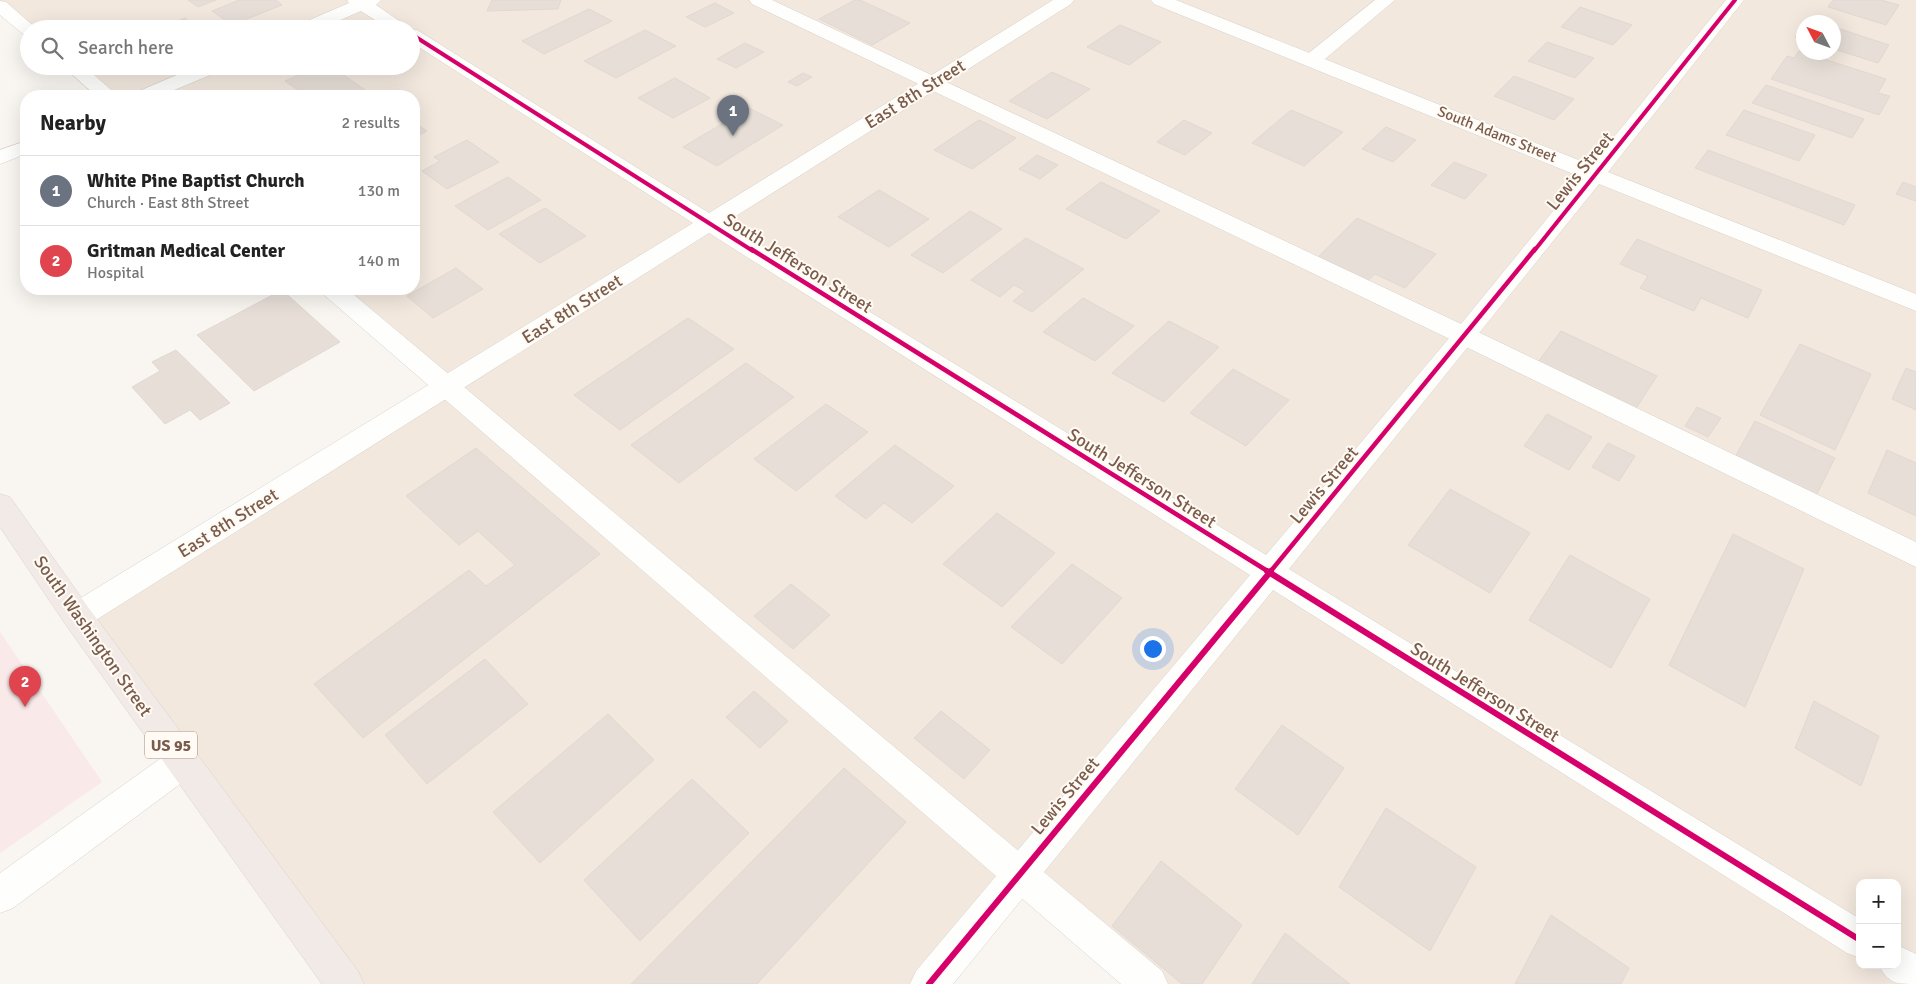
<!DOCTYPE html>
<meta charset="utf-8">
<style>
body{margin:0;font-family:Signika,sans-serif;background:#f6f6f6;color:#222}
.controls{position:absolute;right:15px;bottom:15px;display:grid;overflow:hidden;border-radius:10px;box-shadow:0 5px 20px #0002}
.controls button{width:45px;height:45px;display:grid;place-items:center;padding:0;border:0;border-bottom:1px solid #e0e0e0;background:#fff;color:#222;font:25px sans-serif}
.compass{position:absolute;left:1796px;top:15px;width:45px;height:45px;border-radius:50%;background:#fff;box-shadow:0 5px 20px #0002;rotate:311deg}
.you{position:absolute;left:1152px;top:648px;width:18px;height:18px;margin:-12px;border:4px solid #fff;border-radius:50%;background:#1a73e8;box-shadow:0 0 0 8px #1a73e833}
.badge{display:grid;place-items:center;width:32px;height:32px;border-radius:50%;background:#7c3aed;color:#fff;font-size:16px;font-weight:700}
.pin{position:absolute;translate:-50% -41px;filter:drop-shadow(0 1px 2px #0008)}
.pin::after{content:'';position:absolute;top:26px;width:18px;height:15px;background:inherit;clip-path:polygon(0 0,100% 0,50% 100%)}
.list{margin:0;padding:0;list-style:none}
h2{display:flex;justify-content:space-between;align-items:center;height:65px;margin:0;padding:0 20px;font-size:21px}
h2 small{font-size:16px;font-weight:400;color:#767676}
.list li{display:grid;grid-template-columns:32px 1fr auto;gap:15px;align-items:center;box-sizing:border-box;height:70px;padding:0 20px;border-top:1px solid #e0e0e0}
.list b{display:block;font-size:19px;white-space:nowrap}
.list p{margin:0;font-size:16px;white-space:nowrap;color:#767676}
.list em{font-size:16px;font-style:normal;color:#767676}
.icon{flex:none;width:28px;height:28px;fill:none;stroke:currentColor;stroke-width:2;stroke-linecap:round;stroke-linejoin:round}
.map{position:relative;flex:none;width:1916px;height:984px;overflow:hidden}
.search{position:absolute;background:#fff;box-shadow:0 5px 20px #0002;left:20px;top:20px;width:400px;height:55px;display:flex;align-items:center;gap:12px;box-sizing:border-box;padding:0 18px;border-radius:28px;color:#767676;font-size:19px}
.panel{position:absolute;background:#fff;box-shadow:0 5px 20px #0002;left:20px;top:90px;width:400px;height:205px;border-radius:20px}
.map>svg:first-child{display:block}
.residential{fill:#f2e8de;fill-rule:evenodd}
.medical{fill:#fae9e9}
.building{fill:#e6ded7;stroke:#e2d8d2}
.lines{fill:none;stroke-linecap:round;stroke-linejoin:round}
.lane-casing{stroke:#d7d1cb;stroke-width:1}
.street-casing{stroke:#d7d1cb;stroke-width:1}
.highway-casing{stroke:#dad1cc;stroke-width:1}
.lane{fill:#fefefd;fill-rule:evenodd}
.street{fill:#fefefd;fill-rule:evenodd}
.highway{fill:#f2eae7;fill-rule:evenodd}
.cycleway-far2-casing{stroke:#fffaf3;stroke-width:6}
.cycleway-far1-casing{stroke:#fffaf3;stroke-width:8}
.cycleway-casing{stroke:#fffaf3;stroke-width:9}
.cycleway-far2{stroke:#d6006c;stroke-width:4}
.cycleway-far1{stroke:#d6006c;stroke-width:4.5}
.cycleway{stroke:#d6006c;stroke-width:6}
.labels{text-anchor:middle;stroke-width:4;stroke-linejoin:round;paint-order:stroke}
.far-street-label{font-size:15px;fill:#7a5c4d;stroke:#fffaf3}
.shield{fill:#fffaf3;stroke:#a28b7f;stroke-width:1}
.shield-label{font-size:16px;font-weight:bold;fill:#7a5c4d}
.street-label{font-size:18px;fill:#7a5c4d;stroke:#fffaf3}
</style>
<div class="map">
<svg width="1916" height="984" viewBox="0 0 1916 984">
<rect width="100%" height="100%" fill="#f9f5f0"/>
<!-- residential -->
<path class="residential" d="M0 0H1916V984H1149L1019 873 929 984H345L77 616 447 387 332 289H414V96H108L72 66H411V29H29L0 6ZM1804 22H1834V52H1804ZM1860 883H1897V965H1860Z"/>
<!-- medical -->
<polygon class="medical" points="0,632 102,782 0,853"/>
<!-- building -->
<g class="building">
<polygon points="188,0 216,0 198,7"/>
<polygon points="239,0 276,0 282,5 232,25 212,11"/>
<polygon points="492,0 561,0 558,9 487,11"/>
<polygon points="855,0 860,0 910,23 872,45 819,19"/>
<polygon points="1833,0 1881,0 1899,5 1886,25 1828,7"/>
<polygon points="715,3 734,13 705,27 686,17"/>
<polygon points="1580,7 1632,25 1613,45 1561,27"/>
<polygon points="589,9 612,21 544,54 522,41"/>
<polygon points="185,18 198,29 158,29"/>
<polygon points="1120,25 1161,42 1129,65 1087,47"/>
<polygon points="1804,25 1804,39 1795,37"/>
<polygon points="1834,27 1889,45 1878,63 1834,49"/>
<polygon points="645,30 676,46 616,78 584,61"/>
<polygon points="1547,42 1594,58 1575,78 1528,61"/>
<polygon points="745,43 764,52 736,68 717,59"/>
<polygon points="1799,51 1886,79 1878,93 1890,96 1879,115 1771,79 1787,56 1794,58"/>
<polygon points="319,66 347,66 338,71 368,92 359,96 306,96 285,81"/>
<polygon points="1052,72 1090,89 1047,119 1009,101"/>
<polygon points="803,73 812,77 797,86 788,82"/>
<polygon points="1514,76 1574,99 1554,120 1494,96"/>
<polygon points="675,78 710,98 673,118 638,98"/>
<polygon points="1766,85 1864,119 1852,138 1752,103"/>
<polygon points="749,108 783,125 717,166 683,147"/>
<polygon points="1291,110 1343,132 1304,166 1252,143"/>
<polygon points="1744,110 1815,135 1799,161 1726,135"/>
<polygon points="979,120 1016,138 972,169 934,150"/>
<polygon points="1184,120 1212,133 1185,155 1157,142"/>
<polygon points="414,122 427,131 414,138"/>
<polygon points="1386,127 1416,140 1393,162 1362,149"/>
<polygon points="467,140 499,162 447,189 422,171 440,161 434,157"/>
<polygon points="1708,150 1855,205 1844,225 1695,168"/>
<polygon points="1037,155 1058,165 1040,179 1019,169"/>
<polygon points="1454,162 1487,175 1465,199 1431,185"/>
<polygon points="508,177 541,200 488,230 455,206"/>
<polygon points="1101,182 1160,211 1126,239 1066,209"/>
<polygon points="1903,182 1916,187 1916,201 1896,194"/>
<polygon points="879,190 929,219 889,247 838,217"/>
<polygon points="545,208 586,236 540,263 499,234"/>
<polygon points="970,211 1002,229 943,273 911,255"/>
<polygon points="1357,218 1436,254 1405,288 1375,274 1366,283 1316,259"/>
<polygon points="1026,238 1084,269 1032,312 1013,301 1025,291 1014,285 1000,297 971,280"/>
<polygon points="1637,239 1762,290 1748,318 1701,298 1694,311 1640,288 1648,276 1620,264"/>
<polygon points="456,268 483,289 433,318 407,296"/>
<polygon points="282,290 340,342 254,391 197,335"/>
<polygon points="1083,298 1134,326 1095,361 1043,332"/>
<polygon points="688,318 734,349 620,430 574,395"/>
<polygon points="1169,321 1219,347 1164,402 1112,373"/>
<polygon points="1561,331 1657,376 1633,413 1535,366"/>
<polygon points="1800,344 1871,374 1835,450 1760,415"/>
<polygon points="176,350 230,403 200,420 190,410 165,424 132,387 160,371 152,362"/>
<polygon points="746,363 794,397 679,483 631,445"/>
<polygon points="1906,368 1916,372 1916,410 1892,399"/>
<polygon points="1233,369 1289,400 1246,446 1190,413"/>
<polygon points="826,404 868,432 796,491 754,459"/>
<polygon points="1697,407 1721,418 1708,437 1685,426"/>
<polygon points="1547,414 1592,437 1569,470 1524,446"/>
<polygon points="1755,421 1835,458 1815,498 1734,459"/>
<polygon points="1608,443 1635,456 1619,481 1592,467"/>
<polygon points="895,445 954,486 912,523 884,503 866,519 835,496"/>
<polygon points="476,448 600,554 363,738 314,684 469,570 486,586 515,565 478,531 459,545 406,496"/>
<polygon points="1887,450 1916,463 1916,516 1868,493"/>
<polygon points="1450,489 1530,533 1490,593 1408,545"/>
<polygon points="997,513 1055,553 1002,607 943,564"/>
<polygon points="1733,534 1804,569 1745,707 1669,665"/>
<polygon points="1570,555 1650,599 1611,668 1529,620"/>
<polygon points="1072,564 1122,598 1062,664 1011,627"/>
<polygon points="791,584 830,615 793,649 754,616"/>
<polygon points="485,659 528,704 427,784 385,735"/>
<polygon points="754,691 788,721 760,748 726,717"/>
<polygon points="1814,701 1879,736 1861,786 1795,748"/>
<polygon points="941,711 990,750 964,779 914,738"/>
<polygon points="608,714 654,760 540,863 493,812"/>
<polygon points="1282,725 1344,768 1298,835 1235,789"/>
<polygon points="844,768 906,822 757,984 631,984"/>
<polygon points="692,779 749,833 640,941 584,880"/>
<polygon points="1386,808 1476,867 1430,951 1339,887"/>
<polygon points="1161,861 1242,925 1202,984 1182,984 1112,926"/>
<polygon points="1551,915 1629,968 1621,984 1515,984"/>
<polygon points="1285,933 1350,984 1252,984"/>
</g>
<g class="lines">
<!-- lane casing -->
<g class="lane-casing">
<g id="lane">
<polygon points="749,0 772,0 1474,330 1916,542 1916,567 1456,342 752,4"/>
<polygon points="1375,0 1395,0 1319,64 1312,66 1305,64 1303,60 1305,56"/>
<polygon points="0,1 6,2 37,29 29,29 29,35 23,34 0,15"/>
<polygon points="63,66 84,66 118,96 96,96"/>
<polygon points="320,289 347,289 1162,971 1168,984 1121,984 324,295"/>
<polygon points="183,746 195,751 199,762 195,773 13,908 0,913 0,873 171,751"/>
</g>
</g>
<!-- street casing -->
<g class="street-casing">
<g id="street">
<polygon points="347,0 381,0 376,5 411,29 417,30 709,213 1053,0 1074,0 1071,4 725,223 1266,555 1456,330 1581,177 1154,4 1151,0 1176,0 1591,165 1726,0 1744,0 1608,172 1916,294 1916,311 1599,184 1289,569 1860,919 1860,958 1847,953 1273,590 953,984 910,984 916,971 1250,575 709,233 88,625 77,629 66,625 62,616 66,607 693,223 411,42 411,29 389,29 361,11 320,29 295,29 298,25 349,3"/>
<polygon points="198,66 224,66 222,70 160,96 134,96 137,92"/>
<polygon points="26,141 26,154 0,164 0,150"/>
<path d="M1897 945 1916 954V984C1897 984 1888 984 1879 965H1897Z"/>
</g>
</g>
<!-- highway casing -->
<g class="highway-casing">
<polygon id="highway" points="0,494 10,497 88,607 358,971 364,984 322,984 66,625 0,527"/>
</g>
<!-- lane -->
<use href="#lane" class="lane"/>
<!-- street -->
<use href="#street" class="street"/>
<!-- highway -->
<use href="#highway" class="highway"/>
<!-- cycleway-far2 casing -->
<g class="cycleway-far2-casing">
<g id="cycleway-far2">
<polyline points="411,34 753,251"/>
<polyline points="1534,251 1735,0"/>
</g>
</g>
<!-- cycleway-far1 casing -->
<g class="cycleway-far1-casing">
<g id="cycleway-far1">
<polyline points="751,249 1269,572"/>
<polyline points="1270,572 1535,249"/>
</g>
</g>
<!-- cycleway casing -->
<g class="cycleway-casing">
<g id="cycleway">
<polyline points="1267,571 1860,940"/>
<polyline points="929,984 1271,571"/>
</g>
</g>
<!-- cycleway-far2 -->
<use href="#cycleway-far2" class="cycleway-far2"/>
<!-- cycleway-far1 -->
<use href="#cycleway-far1" class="cycleway-far1"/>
<!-- cycleway -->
<use href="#cycleway" class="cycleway"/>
</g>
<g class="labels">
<!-- far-street labels -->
<g class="far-street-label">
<text transform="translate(1497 134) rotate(22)" y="5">South Adams Street</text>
</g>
<!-- shield labels -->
<rect class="shield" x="145" y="731.5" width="52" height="27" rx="4"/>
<g class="shield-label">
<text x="171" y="751">US 95</text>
</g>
<!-- street labels -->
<g class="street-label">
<text transform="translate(915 94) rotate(-32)" y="6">East 8th Street</text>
<text transform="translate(1580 171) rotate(-51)" y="6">Lewis Street</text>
<text transform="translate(798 263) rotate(32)" y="6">South Jefferson Street</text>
<text transform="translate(572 309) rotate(-32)" y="6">East 8th Street</text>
<text transform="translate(1142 478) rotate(32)" y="6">South Jefferson Street</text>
<text transform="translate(1324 485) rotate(-50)" y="6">Lewis Street</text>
<text transform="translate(228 523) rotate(-32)" y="6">East 8th Street</text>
<text transform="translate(93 636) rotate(55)" y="6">South Washington Street</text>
<text transform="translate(1485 692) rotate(32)" y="6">South Jefferson Street</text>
<text transform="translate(1065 796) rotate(-50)" y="6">Lewis Street</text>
</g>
</g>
</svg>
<div class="controls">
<button>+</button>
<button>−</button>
</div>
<svg class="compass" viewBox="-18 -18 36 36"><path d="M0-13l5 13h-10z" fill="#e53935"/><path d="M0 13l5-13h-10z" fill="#767676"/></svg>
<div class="you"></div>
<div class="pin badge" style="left:733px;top:136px;background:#6b7280">1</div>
<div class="pin badge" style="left:25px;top:707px;background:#e0444e">2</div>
<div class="search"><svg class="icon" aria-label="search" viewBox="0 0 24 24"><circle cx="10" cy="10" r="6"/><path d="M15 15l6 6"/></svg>Search here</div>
<section class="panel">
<h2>Nearby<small>2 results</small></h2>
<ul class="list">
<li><span class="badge" style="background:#6b7280">1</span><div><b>White Pine Baptist Church</b><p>Church · East 8th Street</p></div><em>130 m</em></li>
<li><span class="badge" style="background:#e0444e">2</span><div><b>Gritman Medical Center</b><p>Hospital</p></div><em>140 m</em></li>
</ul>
</section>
</div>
